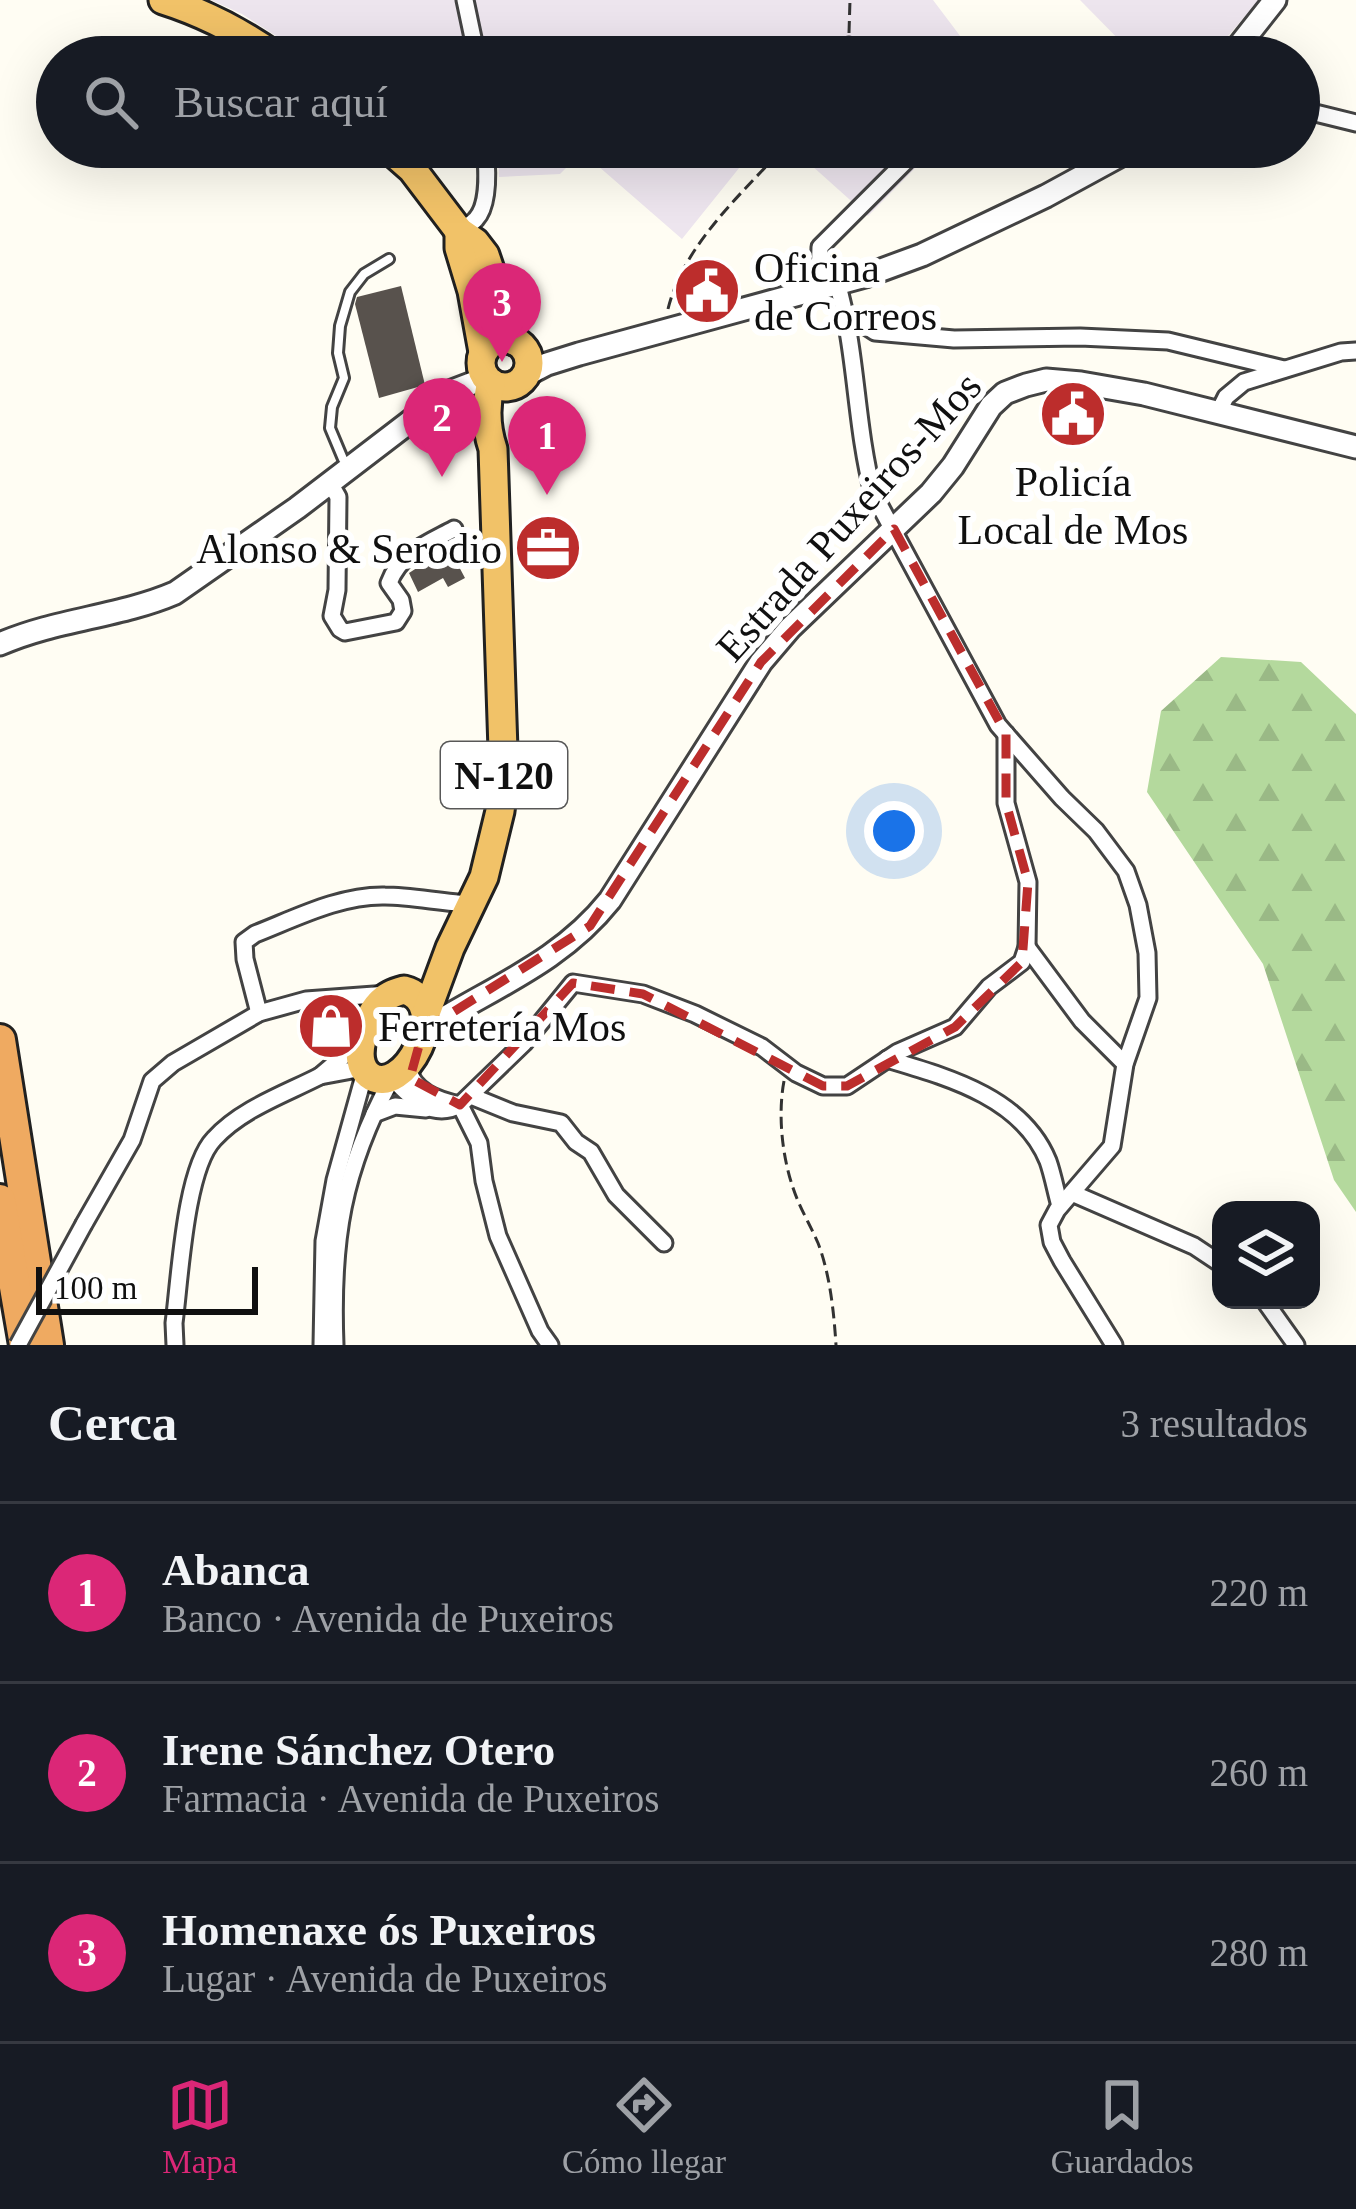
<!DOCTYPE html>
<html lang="es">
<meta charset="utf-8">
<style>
body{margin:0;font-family:Georgia,serif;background:#20242c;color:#f1f3f6}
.controls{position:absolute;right:36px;bottom:36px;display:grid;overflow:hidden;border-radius:24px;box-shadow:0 12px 48px #0002}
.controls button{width:108px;height:108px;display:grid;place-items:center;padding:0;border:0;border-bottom:3px solid #363941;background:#171b24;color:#f1f3f6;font:60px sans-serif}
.scale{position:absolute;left:36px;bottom:30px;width:222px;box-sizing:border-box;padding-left:12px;border:6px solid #101010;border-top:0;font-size:33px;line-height:42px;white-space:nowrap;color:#101010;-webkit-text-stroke:9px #fff;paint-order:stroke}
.you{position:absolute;left:894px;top:831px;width:42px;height:42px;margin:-30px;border:9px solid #fff;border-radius:50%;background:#1a73e8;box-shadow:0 0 0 18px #1a73e833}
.badge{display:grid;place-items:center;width:78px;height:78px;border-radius:50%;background:#db2777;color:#fff;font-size:39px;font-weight:700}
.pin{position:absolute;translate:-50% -99px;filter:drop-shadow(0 3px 6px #0008)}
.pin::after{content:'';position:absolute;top:63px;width:42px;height:36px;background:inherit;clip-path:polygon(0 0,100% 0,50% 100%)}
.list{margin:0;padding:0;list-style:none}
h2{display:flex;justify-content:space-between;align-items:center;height:156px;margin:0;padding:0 48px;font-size:51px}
h2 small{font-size:39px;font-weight:400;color:#9ea1a6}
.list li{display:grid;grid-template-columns:78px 1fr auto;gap:36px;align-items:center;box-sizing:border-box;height:180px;padding:0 48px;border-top:3px solid #363941}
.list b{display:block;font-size:45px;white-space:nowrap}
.list p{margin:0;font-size:39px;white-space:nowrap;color:#9ea1a6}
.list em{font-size:39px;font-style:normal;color:#9ea1a6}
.icon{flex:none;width:66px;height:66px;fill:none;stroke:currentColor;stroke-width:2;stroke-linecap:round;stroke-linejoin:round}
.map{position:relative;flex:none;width:1356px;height:1345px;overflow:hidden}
.search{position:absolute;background:#171b24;box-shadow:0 12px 48px #0002;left:36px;right:36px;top:36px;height:132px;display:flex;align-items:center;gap:30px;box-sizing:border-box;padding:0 42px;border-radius:66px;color:#9ea1a6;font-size:45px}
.sheet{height:696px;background:#171b24}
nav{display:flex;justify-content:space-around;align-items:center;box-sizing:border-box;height:168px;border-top:3px solid #363941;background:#171b24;font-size:33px;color:#9ea1a6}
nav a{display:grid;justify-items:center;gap:6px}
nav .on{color:#db2777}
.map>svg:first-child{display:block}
.industrial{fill:#ede5ee}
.forest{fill:url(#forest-firs)}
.building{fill:#58524d}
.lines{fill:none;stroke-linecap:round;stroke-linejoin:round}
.service-casing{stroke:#434343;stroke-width:14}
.minor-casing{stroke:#434343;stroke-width:21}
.tertiary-casing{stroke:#434343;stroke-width:27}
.trunk-casing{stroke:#212121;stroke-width:33}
.motorway-casing{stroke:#212121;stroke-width:36}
.path{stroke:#323232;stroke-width:3;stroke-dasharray:12 6;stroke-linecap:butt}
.service{stroke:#fff;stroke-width:8}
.minor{stroke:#fff;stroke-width:15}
.tertiary{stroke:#fff;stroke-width:21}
.trunk{stroke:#f1c268;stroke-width:27}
.motorway{stroke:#efaa61;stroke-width:30}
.minor-bridge-casing{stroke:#434343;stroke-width:21;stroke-linecap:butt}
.minor-bridge{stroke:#fff;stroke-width:15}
.marked{fill:none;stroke:#bc2d2c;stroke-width:9;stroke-dasharray:24 15;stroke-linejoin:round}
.labels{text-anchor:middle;stroke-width:12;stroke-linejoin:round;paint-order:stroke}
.shield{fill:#fff;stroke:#585858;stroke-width:3}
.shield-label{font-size:39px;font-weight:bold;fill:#101010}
.poi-label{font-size:42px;fill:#101010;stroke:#fff;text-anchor:start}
.street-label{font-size:42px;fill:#101010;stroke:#fff}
</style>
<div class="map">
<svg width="1356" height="1345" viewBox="0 0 1356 1345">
<defs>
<pattern id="forest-firs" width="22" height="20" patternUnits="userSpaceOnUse" patternTransform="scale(3)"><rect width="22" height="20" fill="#b4d99d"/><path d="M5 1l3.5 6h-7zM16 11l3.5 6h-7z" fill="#9ab986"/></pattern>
</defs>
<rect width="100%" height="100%" fill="#fffdf3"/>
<!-- industrial -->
<g class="industrial">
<polygon points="211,0 933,0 976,57 309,57 242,14"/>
<polygon points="1080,0 1259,0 1210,57 1136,57"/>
<polygon points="498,147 756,147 682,239 582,152 560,174 499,177"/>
<polygon points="791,147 936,147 868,216"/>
</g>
<!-- forest -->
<polygon class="forest" points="1221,657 1301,662 1356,714 1356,1212 1334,1180 1263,964 1147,792 1161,711"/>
<!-- building -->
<g class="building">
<polygon points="401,286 425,385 379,398 355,304 357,297"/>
<polygon points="443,548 455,564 457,563 465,578 448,587 443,578 418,592 409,573 426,562 424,559"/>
</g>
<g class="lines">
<!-- service casing -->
<g class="service-casing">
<polyline id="service" points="349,465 343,459 330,428 332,407 344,378 338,353 340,326 350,292 364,274 389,259"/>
</g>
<!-- minor casing -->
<g class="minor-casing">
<g id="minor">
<polyline points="465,0 477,57"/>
<polyline points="849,46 854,57"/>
<polyline points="1299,109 1356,123"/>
<path d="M459 231C465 227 472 224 476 219 490 204 487 165 485 147"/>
<path d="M837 283C857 350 855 424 873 493L998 725 1062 798 1096 831 1126 871 1138 905 1147 953 1148 998 1125 1064 1112 1146 1057 1210 1049 1225 1052 1242 1062 1261 1114 1345"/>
<polyline points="819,288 820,247 906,161 903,147"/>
<polyline points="846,313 875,332 954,339 1080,337 1168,341 1284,369"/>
<polyline points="1218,413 1226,397 1244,382 1341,352 1356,351"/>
<path d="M330 483 338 497 337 590 332 616 340 629 345 632 396 622 403 611 401 600 389 583C400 553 428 543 454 529"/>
<polyline points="1027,947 1082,1021 1125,1064"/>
<path d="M259 1013 245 959 244 942 255 934C296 918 340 895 385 896 412 896 443 903 472 904"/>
<polyline points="360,1042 320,1076 363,1068"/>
<path d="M887 1059C947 1077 1022 1097 1048 1161 1053 1175 1056 1192 1060 1206"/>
<polyline points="471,1096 513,1113 561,1123 576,1142 591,1152 616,1195 664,1243"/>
<polyline points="374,1114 395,1106 426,1109"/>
<polyline points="1072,1193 1194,1246 1221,1264"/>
<polyline points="84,1224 132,1140 152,1081 173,1063 259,1013 306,1000 388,994"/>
<polyline points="1264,1300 1296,1345"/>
<path d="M175 1345 174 1323C180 1278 185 1169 214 1139 241 1109 285 1094 320 1076"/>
<polyline points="322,1345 324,1241 335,1180 365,1072"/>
<path d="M335 1345C331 1240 342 1171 392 1078 411 1098 432 1120 460 1105 437 1100 413 1092 407 1066"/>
<polyline points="550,1345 540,1331 498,1236 484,1181 479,1143 460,1105 524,1043 573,983 643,994 695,1014 762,1047 796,1073 823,1086 847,1086 898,1052 955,1027 989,987 1022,962 1027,947 1028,882 1006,803 1006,734"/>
</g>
</g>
<!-- tertiary casing -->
<g class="tertiary-casing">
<g id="tertiary">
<polyline points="1230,57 1275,0"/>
<polyline points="526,375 547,364 579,354 865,276 922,255 1046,196 1136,147"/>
<path d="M0 644C57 619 119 617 175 593L297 508 433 404 452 391 486 378"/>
<path d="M423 1031C490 988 559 964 610 900L761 662 790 628 931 493 953 466 991 406 1005 393 1026 385 1046 380 1081 383 1144 394 1356 447"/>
</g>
</g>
<!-- trunk casing -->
<g class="trunk-casing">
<g id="trunk">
<path d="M163 0C204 13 241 32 276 57"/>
<polyline points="387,147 412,169 459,231 475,242 485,255 514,341"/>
<polyline points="459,231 459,248 472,291 483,352"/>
<circle cx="505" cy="363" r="24"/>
<path d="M404 990C455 1002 403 1102 369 1075 350 1060 366 1018 379 1004 386 996 393 993 404 990Z"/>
<path d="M426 1013 450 948 484 877 500 811 504 780 493 449C486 428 485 405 491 383"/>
</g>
</g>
<!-- motorway casing -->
<g class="motorway-casing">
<g id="motorway">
<polyline points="0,1040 48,1345"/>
<polyline points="0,1200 25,1345"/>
</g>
</g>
<!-- path -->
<g class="path">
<polyline points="849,33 850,0"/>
<path d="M668 309C684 244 741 195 784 147"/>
<path d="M784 1081C777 1118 783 1166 798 1201 804 1215 812 1229 818 1243 830 1274 834 1313 836 1345"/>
</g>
<!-- service -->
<use href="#service" class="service"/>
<!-- minor -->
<use href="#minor" class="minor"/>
<!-- tertiary -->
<use href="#tertiary" class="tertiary"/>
<!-- trunk -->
<use href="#trunk" class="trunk"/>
<!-- motorway -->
<use href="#motorway" class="motorway"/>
<!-- minor-bridge casing -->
<g class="minor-bridge-casing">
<polyline id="minor-bridge" points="18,1345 84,1224"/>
</g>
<!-- minor-bridge -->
<use href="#minor-bridge" class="minor-bridge"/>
</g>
<!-- marked area -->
<path class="marked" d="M894 529 1006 734V803L1028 882 1022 962 955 1027 847 1086H823L643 994 573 983 460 1105 410 1078 423 1031 590 926 761 662Z"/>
<!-- icons -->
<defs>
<g id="civic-disc" transform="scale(3.45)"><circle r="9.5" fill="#bc2d2c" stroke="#fff"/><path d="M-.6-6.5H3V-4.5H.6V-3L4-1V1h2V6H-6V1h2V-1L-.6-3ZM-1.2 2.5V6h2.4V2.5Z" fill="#fff"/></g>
<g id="office-disc" transform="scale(3.45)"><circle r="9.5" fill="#bc2d2c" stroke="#fff"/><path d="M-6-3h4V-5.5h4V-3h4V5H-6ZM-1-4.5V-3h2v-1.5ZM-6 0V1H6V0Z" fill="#fff"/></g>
<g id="shop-disc" transform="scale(3.45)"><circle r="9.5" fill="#bc2d2c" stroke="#fff"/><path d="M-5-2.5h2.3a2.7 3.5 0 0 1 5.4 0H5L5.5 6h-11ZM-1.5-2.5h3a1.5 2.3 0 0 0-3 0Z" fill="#fff"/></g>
</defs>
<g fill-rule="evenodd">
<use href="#civic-disc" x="707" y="291"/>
<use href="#civic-disc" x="1073" y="414"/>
<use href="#office-disc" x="548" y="548"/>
<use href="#shop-disc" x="331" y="1026"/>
</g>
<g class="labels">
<!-- shield labels -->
<rect class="shield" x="441" y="742" width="126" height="66" rx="9"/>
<g class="shield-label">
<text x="504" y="789">N-120</text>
</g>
<!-- poi labels -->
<g class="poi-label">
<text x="754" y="282">Oficina<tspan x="754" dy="48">de Correos</tspan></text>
<text x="1073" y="496" text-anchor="middle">Policía<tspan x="1073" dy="48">Local de Mos</tspan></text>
<text x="502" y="563" text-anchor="end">Alonso &amp; Serodio</text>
<text x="378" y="1041">Ferretería Mos</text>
</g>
<!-- street labels -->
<g class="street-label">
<text transform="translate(848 516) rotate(-48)" y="15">Estrada Puxeiros-Mos</text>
</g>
</g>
</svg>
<div class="controls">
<button><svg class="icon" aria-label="layers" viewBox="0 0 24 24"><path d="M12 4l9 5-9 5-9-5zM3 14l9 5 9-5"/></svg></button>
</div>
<div class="scale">100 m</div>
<div class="you"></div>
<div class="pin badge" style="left:547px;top:495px">1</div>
<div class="pin badge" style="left:442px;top:477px">2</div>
<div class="pin badge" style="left:502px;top:362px">3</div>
<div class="search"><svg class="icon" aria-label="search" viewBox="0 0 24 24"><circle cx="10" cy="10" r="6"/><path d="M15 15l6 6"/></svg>Buscar aquí</div>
</div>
<section class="sheet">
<h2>Cerca<small>3 resultados</small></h2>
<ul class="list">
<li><span class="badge">1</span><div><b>Abanca</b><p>Banco · Avenida de Puxeiros</p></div><em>220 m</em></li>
<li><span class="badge">2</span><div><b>Irene Sánchez Otero</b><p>Farmacia · Avenida de Puxeiros</p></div><em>260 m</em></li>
<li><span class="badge">3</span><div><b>Homenaxe ós Puxeiros</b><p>Lugar · Avenida de Puxeiros</p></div><em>280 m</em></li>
</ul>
</section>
<nav>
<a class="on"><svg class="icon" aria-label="map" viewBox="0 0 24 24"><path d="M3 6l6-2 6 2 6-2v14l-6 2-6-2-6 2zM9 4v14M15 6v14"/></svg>Mapa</a>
<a><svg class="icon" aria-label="directions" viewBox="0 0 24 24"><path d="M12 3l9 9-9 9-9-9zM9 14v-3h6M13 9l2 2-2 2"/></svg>Cómo llegar</a>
<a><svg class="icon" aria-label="saved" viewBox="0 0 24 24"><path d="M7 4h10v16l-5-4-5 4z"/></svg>Guardados</a>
</nav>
